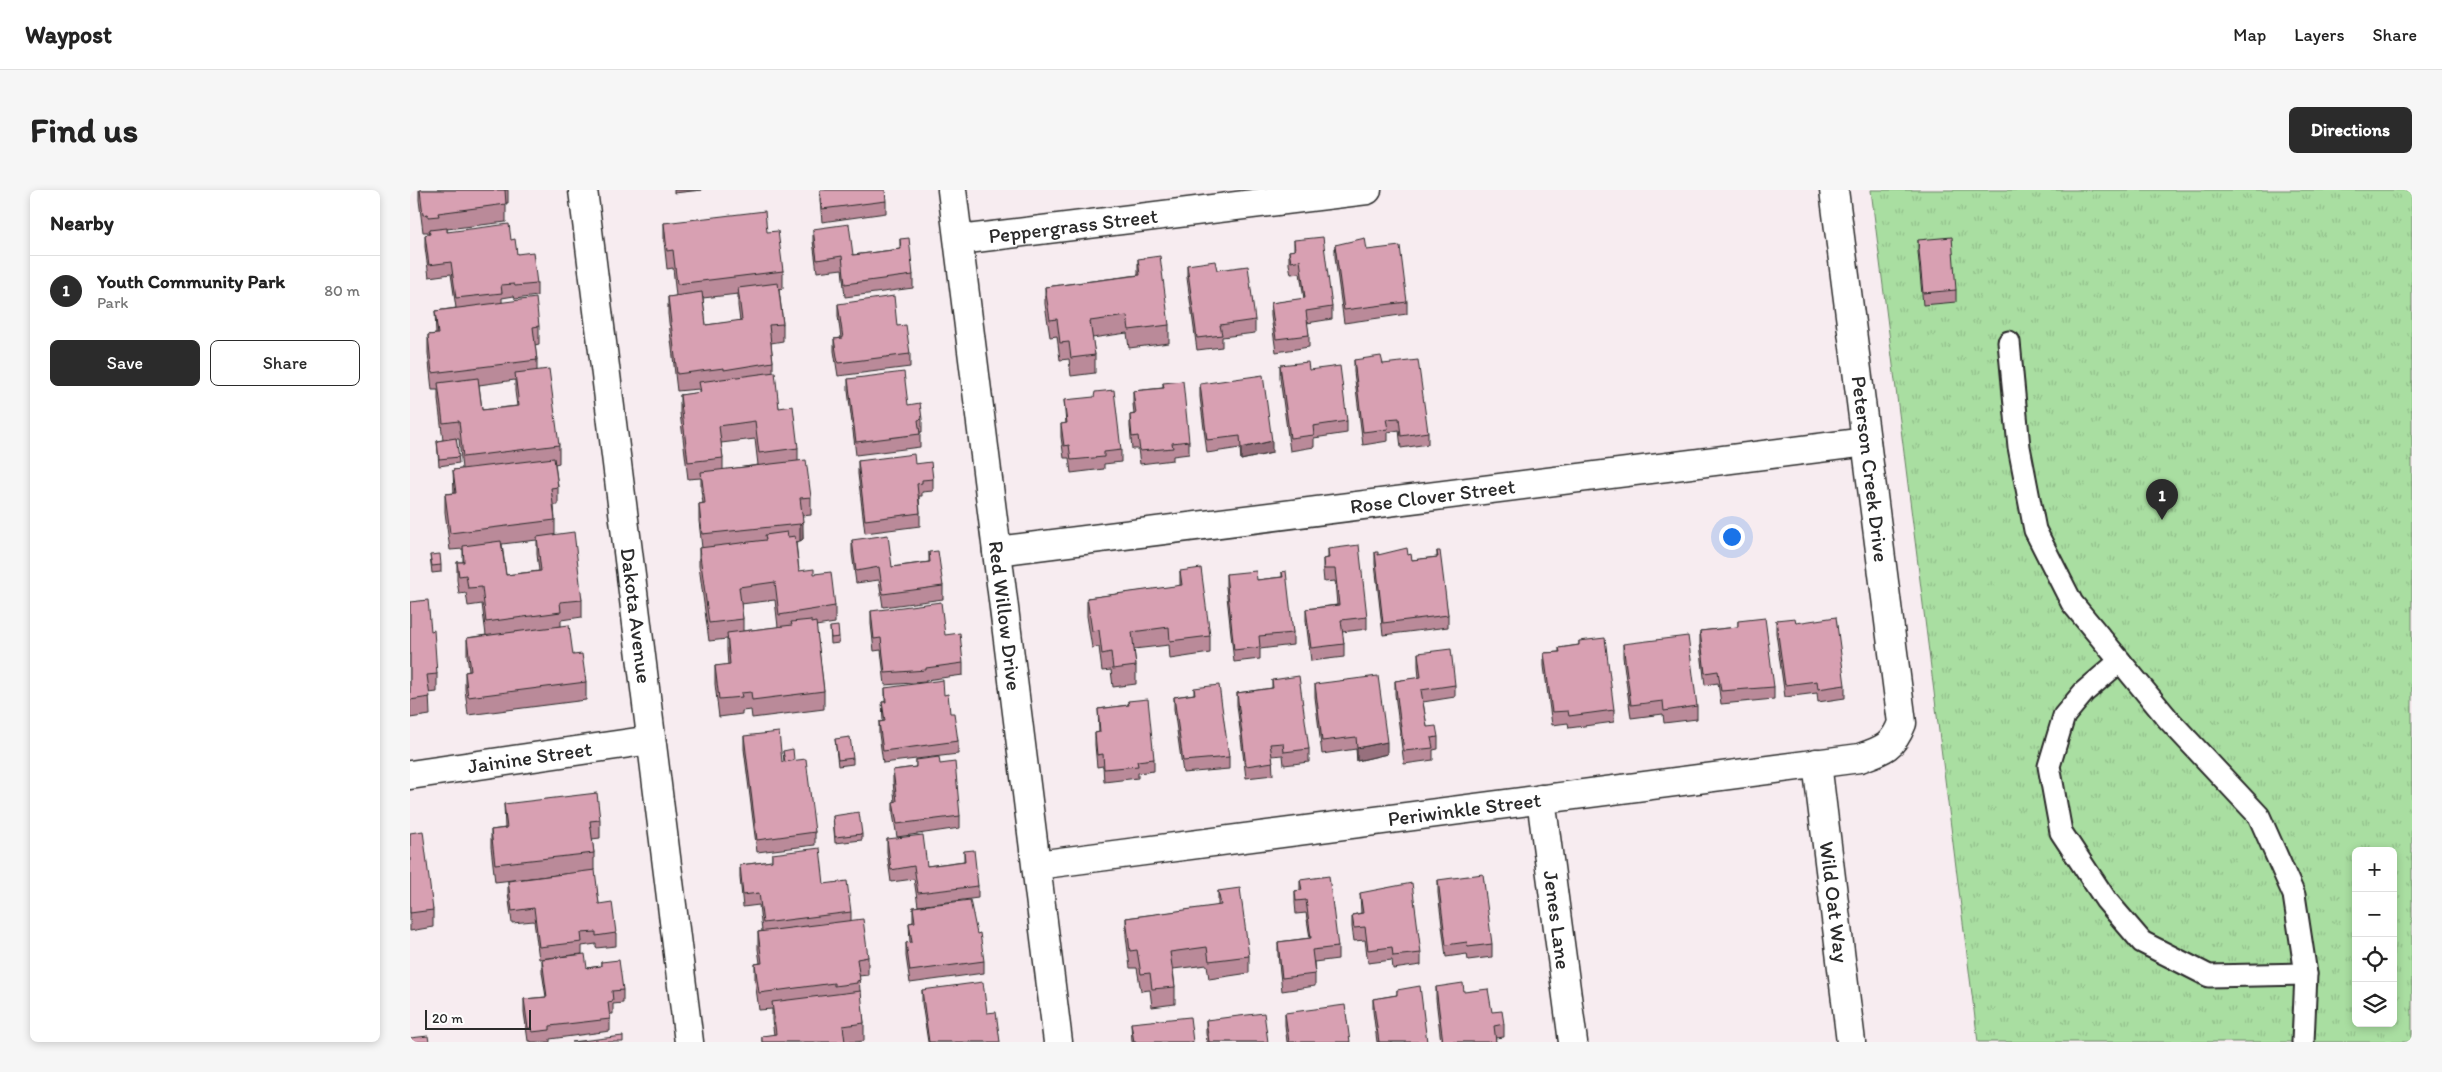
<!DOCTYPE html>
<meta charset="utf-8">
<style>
body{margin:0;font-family:Itim,sans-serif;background:#f6f6f6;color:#222}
.controls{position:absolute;right:15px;bottom:15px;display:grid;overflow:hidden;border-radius:8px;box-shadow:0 2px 8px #0003}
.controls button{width:45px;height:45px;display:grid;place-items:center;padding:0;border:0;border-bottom:1px solid #e0e0e0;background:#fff;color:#222;font:25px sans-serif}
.scale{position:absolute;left:15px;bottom:12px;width:106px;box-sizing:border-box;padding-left:5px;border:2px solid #2b2b2b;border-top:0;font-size:14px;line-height:18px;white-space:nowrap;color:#2b2b2b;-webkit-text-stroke:4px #fff;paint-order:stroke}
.you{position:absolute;left:1321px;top:346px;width:18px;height:18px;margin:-12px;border:4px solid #fff;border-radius:50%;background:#1a73e8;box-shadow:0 0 0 8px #1a73e833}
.badge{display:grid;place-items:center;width:32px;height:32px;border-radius:50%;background:#2b2b2b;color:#fff;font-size:16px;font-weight:700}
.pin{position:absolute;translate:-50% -41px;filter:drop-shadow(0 1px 2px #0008)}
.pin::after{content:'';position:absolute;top:26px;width:18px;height:15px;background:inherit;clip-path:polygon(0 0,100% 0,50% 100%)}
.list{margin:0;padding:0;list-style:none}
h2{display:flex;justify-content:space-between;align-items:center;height:65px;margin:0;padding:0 20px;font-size:21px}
h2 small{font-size:16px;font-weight:400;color:#767676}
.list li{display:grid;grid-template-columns:32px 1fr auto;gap:15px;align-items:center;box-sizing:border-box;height:70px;padding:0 20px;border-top:1px solid #e0e0e0}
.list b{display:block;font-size:19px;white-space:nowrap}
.list p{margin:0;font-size:16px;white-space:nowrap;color:#767676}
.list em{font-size:16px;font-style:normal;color:#767676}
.actions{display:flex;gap:10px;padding:15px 20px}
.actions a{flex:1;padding:11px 0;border:1px solid #2b2b2b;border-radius:8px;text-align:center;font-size:18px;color:#2b2b2b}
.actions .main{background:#2b2b2b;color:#fff}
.icon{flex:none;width:28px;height:28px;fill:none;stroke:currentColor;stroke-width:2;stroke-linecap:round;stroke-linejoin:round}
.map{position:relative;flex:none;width:2002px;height:852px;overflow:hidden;border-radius:8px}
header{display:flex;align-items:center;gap:30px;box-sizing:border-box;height:70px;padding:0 25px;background:#fff;border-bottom:1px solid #e0e0e0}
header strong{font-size:24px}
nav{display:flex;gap:28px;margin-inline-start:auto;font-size:18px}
.intro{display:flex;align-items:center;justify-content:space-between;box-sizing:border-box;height:120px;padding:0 30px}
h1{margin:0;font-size:35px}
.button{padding:12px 22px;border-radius:8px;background:#2b2b2b;color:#fff;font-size:18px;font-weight:700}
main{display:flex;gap:30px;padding:0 30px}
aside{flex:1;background:#fff;border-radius:8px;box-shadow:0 2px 8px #0003}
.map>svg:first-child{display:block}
.park{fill:url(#park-tufts);stroke:#6a8466;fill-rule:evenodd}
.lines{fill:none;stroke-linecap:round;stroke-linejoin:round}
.service-casing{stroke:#2b2b2b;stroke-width:25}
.minor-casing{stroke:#2b2b2b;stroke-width:31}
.service{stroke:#fff;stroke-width:21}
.minor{stroke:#fff;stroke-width:28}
.wall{fill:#ba8a99;stroke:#2b2b2b;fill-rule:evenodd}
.shaded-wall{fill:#97707d;stroke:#2b2b2b}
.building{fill:#d8a0b2;stroke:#2b2b2b}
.labels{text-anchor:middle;stroke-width:4.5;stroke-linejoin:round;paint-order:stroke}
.street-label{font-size:21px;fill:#2b2b2b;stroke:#fff}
</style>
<header>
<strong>Waypost</strong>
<nav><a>Map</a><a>Layers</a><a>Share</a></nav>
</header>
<div class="intro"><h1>Find us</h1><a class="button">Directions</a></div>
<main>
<aside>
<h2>Nearby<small></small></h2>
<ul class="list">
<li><span class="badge">1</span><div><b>Youth Community Park</b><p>Park</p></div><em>80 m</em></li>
</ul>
<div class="actions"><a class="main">Save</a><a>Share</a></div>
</aside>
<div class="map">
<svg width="2002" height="852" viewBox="0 0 2002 852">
<defs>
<pattern id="park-tufts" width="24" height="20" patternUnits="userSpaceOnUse" patternTransform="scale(1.25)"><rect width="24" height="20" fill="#a9dea1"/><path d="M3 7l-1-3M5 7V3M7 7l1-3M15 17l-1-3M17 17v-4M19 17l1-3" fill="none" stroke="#92bf8b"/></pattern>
</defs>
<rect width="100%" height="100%" fill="#f7ecf0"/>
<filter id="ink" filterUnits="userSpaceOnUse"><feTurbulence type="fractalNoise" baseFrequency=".02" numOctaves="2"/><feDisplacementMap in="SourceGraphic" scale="10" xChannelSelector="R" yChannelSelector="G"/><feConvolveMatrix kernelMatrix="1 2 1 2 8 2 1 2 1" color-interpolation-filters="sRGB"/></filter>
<g filter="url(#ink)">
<!-- park -->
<path class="park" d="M1461 0H2002V852H1568ZM1946 661H1983V833H1946Z"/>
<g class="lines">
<!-- service casing -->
<g class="service-casing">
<g id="service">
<polyline points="1599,152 1609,257 1625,340 1662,413 1758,529 1849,626 1884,705 1896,784 1893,852"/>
<polyline points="1710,471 1674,502 1654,526 1639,576 1651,642 1696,710 1732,752 1799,786 1896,784"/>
</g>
</g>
<!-- minor casing -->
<g class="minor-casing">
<g id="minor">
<path id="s1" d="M173 0 279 852"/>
<path id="s2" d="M542 0 648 852"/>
<path id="s3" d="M549 50 957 0"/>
<path id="s4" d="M587 361 1456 252"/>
<path id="s5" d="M1407 573 1441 852"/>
<path id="s6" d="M0 585 241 550"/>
<path id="s7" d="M1131 609 1163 852"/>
<path id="s8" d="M627 675 1450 568C1473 560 1483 557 1492 533L1424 0"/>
</g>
</g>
<!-- service -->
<use href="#service" class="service"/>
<!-- minor -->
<use href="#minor" class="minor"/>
</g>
<!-- wall -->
<g class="wall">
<path d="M9 0H98V13H96V32L37 39V42L101 50 107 64 127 94V106L105 109 104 106 92 108V112L129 136V154L125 155 127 170V180L149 255V273L145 274 148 297V315H144L145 330V344L172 410V427L151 430V436L163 465 176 492V510L58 525 55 499V482L59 481 57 465V448L76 445 72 414 58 416 56 403 49 404 47 390V372H53V359L40 360 35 322V304L44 303 43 280 52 279 49 249H46L49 273 29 276 27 251 33 250 28 210V200H22L18 163V145L26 144 25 121 46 118 41 84 19 87 15 57V45L18 44V42H13L9 10ZM105 190V201L107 216 72 220 69 195ZM127 350V364L129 381 96 385 92 354Z"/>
<polygon points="264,0 292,0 264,3"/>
<polygon points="410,0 476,11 476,23 412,32 410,10"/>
<path d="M254 33 357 42 373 81V98L369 99 373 134V151L361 153 363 172V183L369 218 388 258V271L401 307V325L392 326 393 349 390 351 386 352 389 381 404 384 425 416V433L406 436 414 501V519L342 528 341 520 332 521V524L309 527 305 494V476L318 475 317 461V449L299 451 289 376V358H292L289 331V314L293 313 291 300V288L278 289 270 223V205L289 203V199L267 201 258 124V107L266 106 263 78 257 79 254 51ZM328 104V116L330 131 296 135 293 108ZM345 249 348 275 313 280V268L311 253ZM365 410 368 437 333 441V429L331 414Z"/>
<polygon points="403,39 443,65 490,59 490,49 503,85 503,98 435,107 432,79 407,82 403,51"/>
<polygon points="884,50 922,117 922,129 897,133 899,145 899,157 866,162 861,126 861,113 894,109 890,83 881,84 879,74 879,61 884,61"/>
<polygon points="1508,50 1546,100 1546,112 1513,115 1508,62"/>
<polygon points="925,55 957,60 997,112 997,124 934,133 925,67"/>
<polygon points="728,69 759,135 759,153 719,158 717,143 682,148 685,165 685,183 661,186 659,169 650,170 647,146 640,147 635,114 635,97 728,85"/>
<polygon points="777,75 807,80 845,130 845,143 812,147 812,157 787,160 777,88"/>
<polygon points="428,114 487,136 500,164 500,177 428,186 424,161 424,149 431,148 428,126"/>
<polygon points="944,170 973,174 1018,242 1018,254 991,258 989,240 978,242 978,251 953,255 944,182"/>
<polygon points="870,175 899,180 937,231 937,243 904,248 904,257 880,261 870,188"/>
<polygon points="438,189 512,229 512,242 510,242 510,257 446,265 438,201"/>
<polygon points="753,193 779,251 779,264 763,266 763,270 730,274 728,259 722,259 720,237 720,225 724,224 723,214 723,201 753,198"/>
<polygon points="790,194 862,263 831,270 830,258 797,263 790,207"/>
<polygon points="654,210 711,260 711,272 694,274 694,279 661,283 659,268 654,268 651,247 651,234 656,234"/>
<polygon points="448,271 505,274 523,289 523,301 512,302 512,306 509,306 510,323 510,336 455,343 448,284"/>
<polygon points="442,350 482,377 519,372 519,362 533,396 533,409 473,417 469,390 446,393 442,363"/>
<polygon points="918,359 957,427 957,439 932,442 934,454 934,467 901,471 896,431 896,419 927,415 925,391 914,392 913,381 913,369 918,368"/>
<polygon points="1027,361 1038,425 1038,437 973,445 965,374 965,362 968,365 998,365 1002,370 1027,367"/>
<polygon points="20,365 31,375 31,382 22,383"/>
<polygon points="770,381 800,446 800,463 760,469 759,455 724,459 726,476 726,494 703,497 701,480 692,481 689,457 682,458 677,426 677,408 770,396"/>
<polygon points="872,382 883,443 883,455 850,459 850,469 824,472 816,397 816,384 847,390 872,387"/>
<polygon points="0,412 27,484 27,502 19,503 20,525 0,528"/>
<polygon points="461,421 535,445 553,473 553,485 516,490 516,492 475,495 471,460 464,461 461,434"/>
<polygon points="1366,430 1386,433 1435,495 1435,508 1408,512 1407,503 1375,507 1366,443"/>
<polygon points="1328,431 1364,497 1364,509 1311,514 1308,493 1295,495 1290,454 1290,441 1328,437"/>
<polygon points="420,437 429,447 429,453 421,454"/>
<polygon points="1169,451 1204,520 1204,532 1159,538 1158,533 1142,535 1134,476 1134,463 1149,462 1149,458 1169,455"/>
<polygon points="1213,454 1287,516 1287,529 1254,533 1253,524 1221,528 1213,467"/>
<polygon points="1008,463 1045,495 1045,507 1013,512 1017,537 1028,547 1028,559 1023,560 1023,570 994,574 985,504 985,491 1009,488 1008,476"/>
<polygon points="862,490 899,559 899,572 874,575 873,565 862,566 863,585 836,588 827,515 827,503 862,498"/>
<polygon points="905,494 977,564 947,571 946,559 912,564 905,507"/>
<polygon points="475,498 534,505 548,551 548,564 473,573 469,544 469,532 473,531 472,512 475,512"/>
<polygon points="784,498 819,567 819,579 773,583 764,519 764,507 784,504"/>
<polygon points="718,511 744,569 744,581 728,583 728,588 694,592 693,576 687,577 685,555 685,543 689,542 688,519 718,515"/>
<polygon points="334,546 372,572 374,572 373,561 384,570 405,642 405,655 347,662 334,559"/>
<polygon points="425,549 443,568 443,574 428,576"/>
<polygon points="506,570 530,574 550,626 550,638 487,647 483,624 483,612 485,612 483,592 483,580 506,577"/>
<polygon points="94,614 190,630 190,648 182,649 184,663 184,680 189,714 206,743 206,756 186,758 186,754 172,756 172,764 129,769 124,731 102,733 98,703 98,691 156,684 85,692 81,657 81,640 95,638"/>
<polygon points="423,626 452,644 452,650 425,653"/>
<polygon points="0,643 23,720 23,737 0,741"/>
<polygon points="477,649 517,676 554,671 554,661 568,696 568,708 508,716 504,689 481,692 477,662"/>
<polygon points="362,664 414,694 441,722 441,730 458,767 458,785 449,786 450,801 454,833 454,851 445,852 352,852 352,846 364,845 362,830 362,819 349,820 345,791 345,774 350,773 348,759 348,742 352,741 349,715 333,717 330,688 330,675 362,671"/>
<polygon points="890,690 928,757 928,769 904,772 905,784 905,796 872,801 868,765 868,752 900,748 896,723 886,724 885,713 885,701 890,700"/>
<polygon points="1028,690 1082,754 1082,767 1058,770 1057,764 1036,767 1028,703"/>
<polygon points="808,701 839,766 839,783 799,789 797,775 763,779 765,797 765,814 742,817 740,800 731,801 727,778 720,778 716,746 716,728 808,716"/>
<polygon points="950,703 1011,763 1011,775 983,779 982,770 958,773 955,750 944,751 942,737 942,725 951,723"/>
<polygon points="503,717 574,771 574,783 500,793 496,766 496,753 500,753 499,733 503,732"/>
<polygon points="132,769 177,778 191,776 191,772 213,800 213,813 203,814 203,824 200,824 200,841 140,849 140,852 121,852 121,851 118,851 114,822 114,809 136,807 132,782"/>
<polygon points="1026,797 1082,822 1094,834 1094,847 1085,848 1086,852 1031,852 1026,809"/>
<polygon points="512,800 577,823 590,852 518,852 512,813"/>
<polygon points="987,800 1017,852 967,852 963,821 963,809 987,805"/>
<polygon points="875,823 940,852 877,852 875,835"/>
<polygon points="796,830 858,852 797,852 796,843"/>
<polygon points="721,833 783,852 722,852"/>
</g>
<!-- shaded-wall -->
<g class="shaded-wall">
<polygon points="862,251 862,263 831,270 831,258"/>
<polygon points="393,331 393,349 390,351 390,334"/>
<polygon points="977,552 977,564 947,571 947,558"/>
</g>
<!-- building -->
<g class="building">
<polygon points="10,0 95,0 96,14 28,23 29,26 18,27 18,24 13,25"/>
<polygon points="410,0 475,0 476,11 412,19"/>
<polygon points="355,21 357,42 368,41 373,81 267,94 263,60 257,61 254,33"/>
<polygon points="99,34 101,50 105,49 107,64 123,62 127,94 105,96 104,94 91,95 92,103 46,108 41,72 19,75 15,45 20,44 19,40 37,38 37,42"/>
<polygon points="439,34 443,65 491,59 490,49 499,48 503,85 435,94 432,66 407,70 403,39"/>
<polygon points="913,47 922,117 896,121 899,145 866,149 861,113 895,108 890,70 881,72 879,61 885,60 884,50"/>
<polygon points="1542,47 1546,100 1513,103 1508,50"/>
<polygon points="955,48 957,60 990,56 997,112 934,120 925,55"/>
<polygon points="750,66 759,135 719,140 717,126 680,131 685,165 661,168 659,152 650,153 647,129 640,130 635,97 730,85 728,69"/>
<polygon points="805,71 807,80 838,76 845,130 810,135 812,145 787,148 777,75"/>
<polygon points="368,93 373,134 359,135 363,172 314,180 314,178 267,184 258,107 292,102 296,135 332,130 328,98"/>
<polygon points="484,106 487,136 496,135 500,164 428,173 424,149 433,148 428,114"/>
<polygon points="126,108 129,136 123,137 127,170 22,183 18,145 28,144 25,121"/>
<polygon points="971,166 973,174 1008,170 1018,242 991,246 989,228 976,229 978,239 953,242 944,170"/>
<polygon points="898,172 899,180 930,176 937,231 903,236 904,245 880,248 870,175"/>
<polygon points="139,179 149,255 53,267 49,231 33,233 28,193 68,188 72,220 109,216 105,183"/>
<polygon points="365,182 369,218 383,216 388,258 349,263 345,231 309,236 313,268 278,272 270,205 291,202 289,192"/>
<polygon points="494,182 498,215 510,213 512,229 508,230 510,244 446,252 438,189"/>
<polygon points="853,185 862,251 831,258 830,246 797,250 790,194"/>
<polygon points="773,191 779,251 762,253 763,258 730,261 728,246 722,247 720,225 726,224 723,201 754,198 753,193"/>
<polygon points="704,200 711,260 694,262 694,267 661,270 659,255 654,256 651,234 657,233 654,210 684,207 685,202"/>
<polygon points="46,248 49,267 29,269 27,251"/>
<polygon points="504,264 505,274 521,272 523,289 512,290 512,293 507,294 510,323 455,330 448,271"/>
<polygon points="144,268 148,297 141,298 145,330 40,343 35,304 46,303 43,280"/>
<polygon points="396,270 401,307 390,308 393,331 390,334 292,344 289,314 295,313 291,282"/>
<polygon points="164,342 172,410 150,412 151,422 76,432 72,397 58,398 56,385 49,386 47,372 54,372 53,356 91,351 96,385 131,381 127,347"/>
<polygon points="377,342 378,347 385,346 389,381 404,379 404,384 421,382 425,416 369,425 365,392 329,397 333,429 299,433 289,358 356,350 355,345"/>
<polygon points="478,345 482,377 520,372 519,362 528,361 533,396 473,404 469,377 446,381 442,350"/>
<polygon points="949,355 957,427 931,430 934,454 901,458 896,419 929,415 925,379 914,379 913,369 919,368 918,359"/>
<polygon points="997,358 998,365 1001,364 1002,370 1028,367 1027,361 1030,361 1038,425 973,433 965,362 968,362 968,365"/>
<polygon points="30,364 31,375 22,376 20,365"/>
<polygon points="791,378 800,446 760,451 759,437 722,442 726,476 703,479 701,462 692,464 689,440 682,441 677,408 772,395 770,381"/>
<polygon points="846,381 847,390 873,387 872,382 876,381 883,443 849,446 850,457 824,460 816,384"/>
<polygon points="18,410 21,441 24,440 27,484 17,485 20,507 0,510 0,412"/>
<polygon points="531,412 535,445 550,443 553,473 516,478 516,480 475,483 471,448 464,449 461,421"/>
<polygon points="1426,427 1435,495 1408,499 1407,491 1375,495 1366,430 1385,428 1386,433"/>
<polygon points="1355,428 1364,497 1311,501 1308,481 1295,483 1290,441 1328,437 1328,431"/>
<polygon points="401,430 401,433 406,432 414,501 342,510 341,502 331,503 332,507 309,509 305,476 320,474 317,443 382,435 381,432"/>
<polygon points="159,435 163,465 172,464 176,492 58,507 55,482 61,481 57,448"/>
<polygon points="428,436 429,447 421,448 420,437"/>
<polygon points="1278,446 1287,516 1254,521 1253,511 1221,515 1213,454"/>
<polygon points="1195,448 1204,520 1159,526 1158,521 1142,522 1134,463 1150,462 1149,458 1169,455 1169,451"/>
<polygon points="1041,459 1045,495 1011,500 1017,537 1026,536 1028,547 1021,548 1023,558 994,561 985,491 1011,487 1008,463"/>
<polygon points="889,486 899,559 874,562 873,553 860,554 863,572 836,576 827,503 863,498 862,490"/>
<polygon points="968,486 977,552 947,558 946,547 912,551 905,494"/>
<polygon points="533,490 534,505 538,504 540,523 544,523 548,551 473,561 469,532 475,531 472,512 476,512 475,498"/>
<polygon points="809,495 819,567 773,571 764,507 785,504 784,498"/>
<polygon points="738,509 744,569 727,571 728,576 694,579 693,564 687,565 685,543 690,542 688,519 719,515 718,511"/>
<polygon points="369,542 372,572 396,569 405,642 347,650 334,546"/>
<polygon points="440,547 443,568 428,570 425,549"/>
<polygon points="383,559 384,570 375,572 373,561"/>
<polygon points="529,567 530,574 545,572 550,626 487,634 483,612 487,611 483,580 506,577 506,570"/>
<polygon points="187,603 190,630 180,631 184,663 85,674 81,640 97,638 94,614"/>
<polygon points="449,622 452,644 425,647 423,626"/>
<polygon points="13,641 23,720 0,723 0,643"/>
<polygon points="513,645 517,676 555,671 554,661 564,660 568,696 508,703 504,676 481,680 477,649"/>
<polygon points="410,658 414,694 437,691 441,722 353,733 349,703 333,705 330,675 362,671 362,664"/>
<polygon points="185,680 189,714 202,712 206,743 186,746 186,742 171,743 172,752 129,757 124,718 102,721 98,691"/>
<polygon points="1073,684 1082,754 1058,757 1057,752 1036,755 1028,690"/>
<polygon points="919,686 928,757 902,760 905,784 872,788 868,752 901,748 896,710 886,711 885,701 892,700 890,690"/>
<polygon points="1002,693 1011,763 983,766 982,757 958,760 955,737 944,738 942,725 953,723 950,703"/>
<polygon points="830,698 839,766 799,771 797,757 760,762 765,797 742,799 740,783 731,784 727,760 720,761 716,728 811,715 808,701"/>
<polygon points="560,710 567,744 570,743 574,771 500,781 496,753 502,752 499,733 505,732 503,717"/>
<polygon points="453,729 458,767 447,769 450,790 447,791 447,793 424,796 424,793 349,803 345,774 352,773 348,742"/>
<polygon points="175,764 177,778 191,776 191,772 209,770 213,800 202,801 203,811 198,812 200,829 140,836 140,840 122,842 121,838 118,838 114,809 137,807 132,769"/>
<polygon points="573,792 577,823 586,822 590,852 519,852 512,800"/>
<polygon points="1053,793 1054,802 1078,799 1082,822 1092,821 1094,834 1084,836 1086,852 1033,852 1026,797"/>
<polygon points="1010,796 1017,852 969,852 963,809 987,805 987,800"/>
<polygon points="451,801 454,833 433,836 435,852 352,852 352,846 366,844 362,812"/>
<polygon points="935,815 940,852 879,852 875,823"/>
<polygon points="854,823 858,852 799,852 796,830"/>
<polygon points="780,827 783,852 724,852 721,833"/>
<polygon points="18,846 19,852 0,852 0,848"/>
<polygon points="213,846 213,852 162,852"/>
</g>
</g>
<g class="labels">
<!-- street labels -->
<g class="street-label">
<text dy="7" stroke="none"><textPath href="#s3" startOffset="115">Peppergrass Street</textPath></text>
<text transform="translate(1460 279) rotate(83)" y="7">Peterson Creek Drive</text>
<text dy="7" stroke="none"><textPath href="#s4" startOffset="439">Rose Clover Street</textPath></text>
<text dy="7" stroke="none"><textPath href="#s1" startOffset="429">Dakota Avenue</textPath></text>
<text dy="7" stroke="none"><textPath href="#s2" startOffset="429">Red Willow Drive</textPath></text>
<text dy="7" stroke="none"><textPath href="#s6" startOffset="121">Jainine Street</textPath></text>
<text dy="7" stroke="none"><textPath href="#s8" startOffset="431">Periwinkle Street</textPath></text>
<text dy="7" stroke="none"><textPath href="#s5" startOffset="140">Wild Oat Way</textPath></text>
<text dy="7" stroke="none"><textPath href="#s7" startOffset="122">Jenes Lane</textPath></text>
</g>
</g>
</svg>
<div class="controls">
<button>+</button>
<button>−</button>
<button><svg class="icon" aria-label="locate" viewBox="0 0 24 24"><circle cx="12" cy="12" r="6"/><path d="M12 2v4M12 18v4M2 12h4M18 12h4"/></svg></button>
<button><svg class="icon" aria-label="layers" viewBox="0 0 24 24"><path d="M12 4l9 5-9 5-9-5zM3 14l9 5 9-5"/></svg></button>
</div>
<div class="scale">20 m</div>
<div class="you"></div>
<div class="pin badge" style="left:1752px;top:330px">1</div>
</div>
</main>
